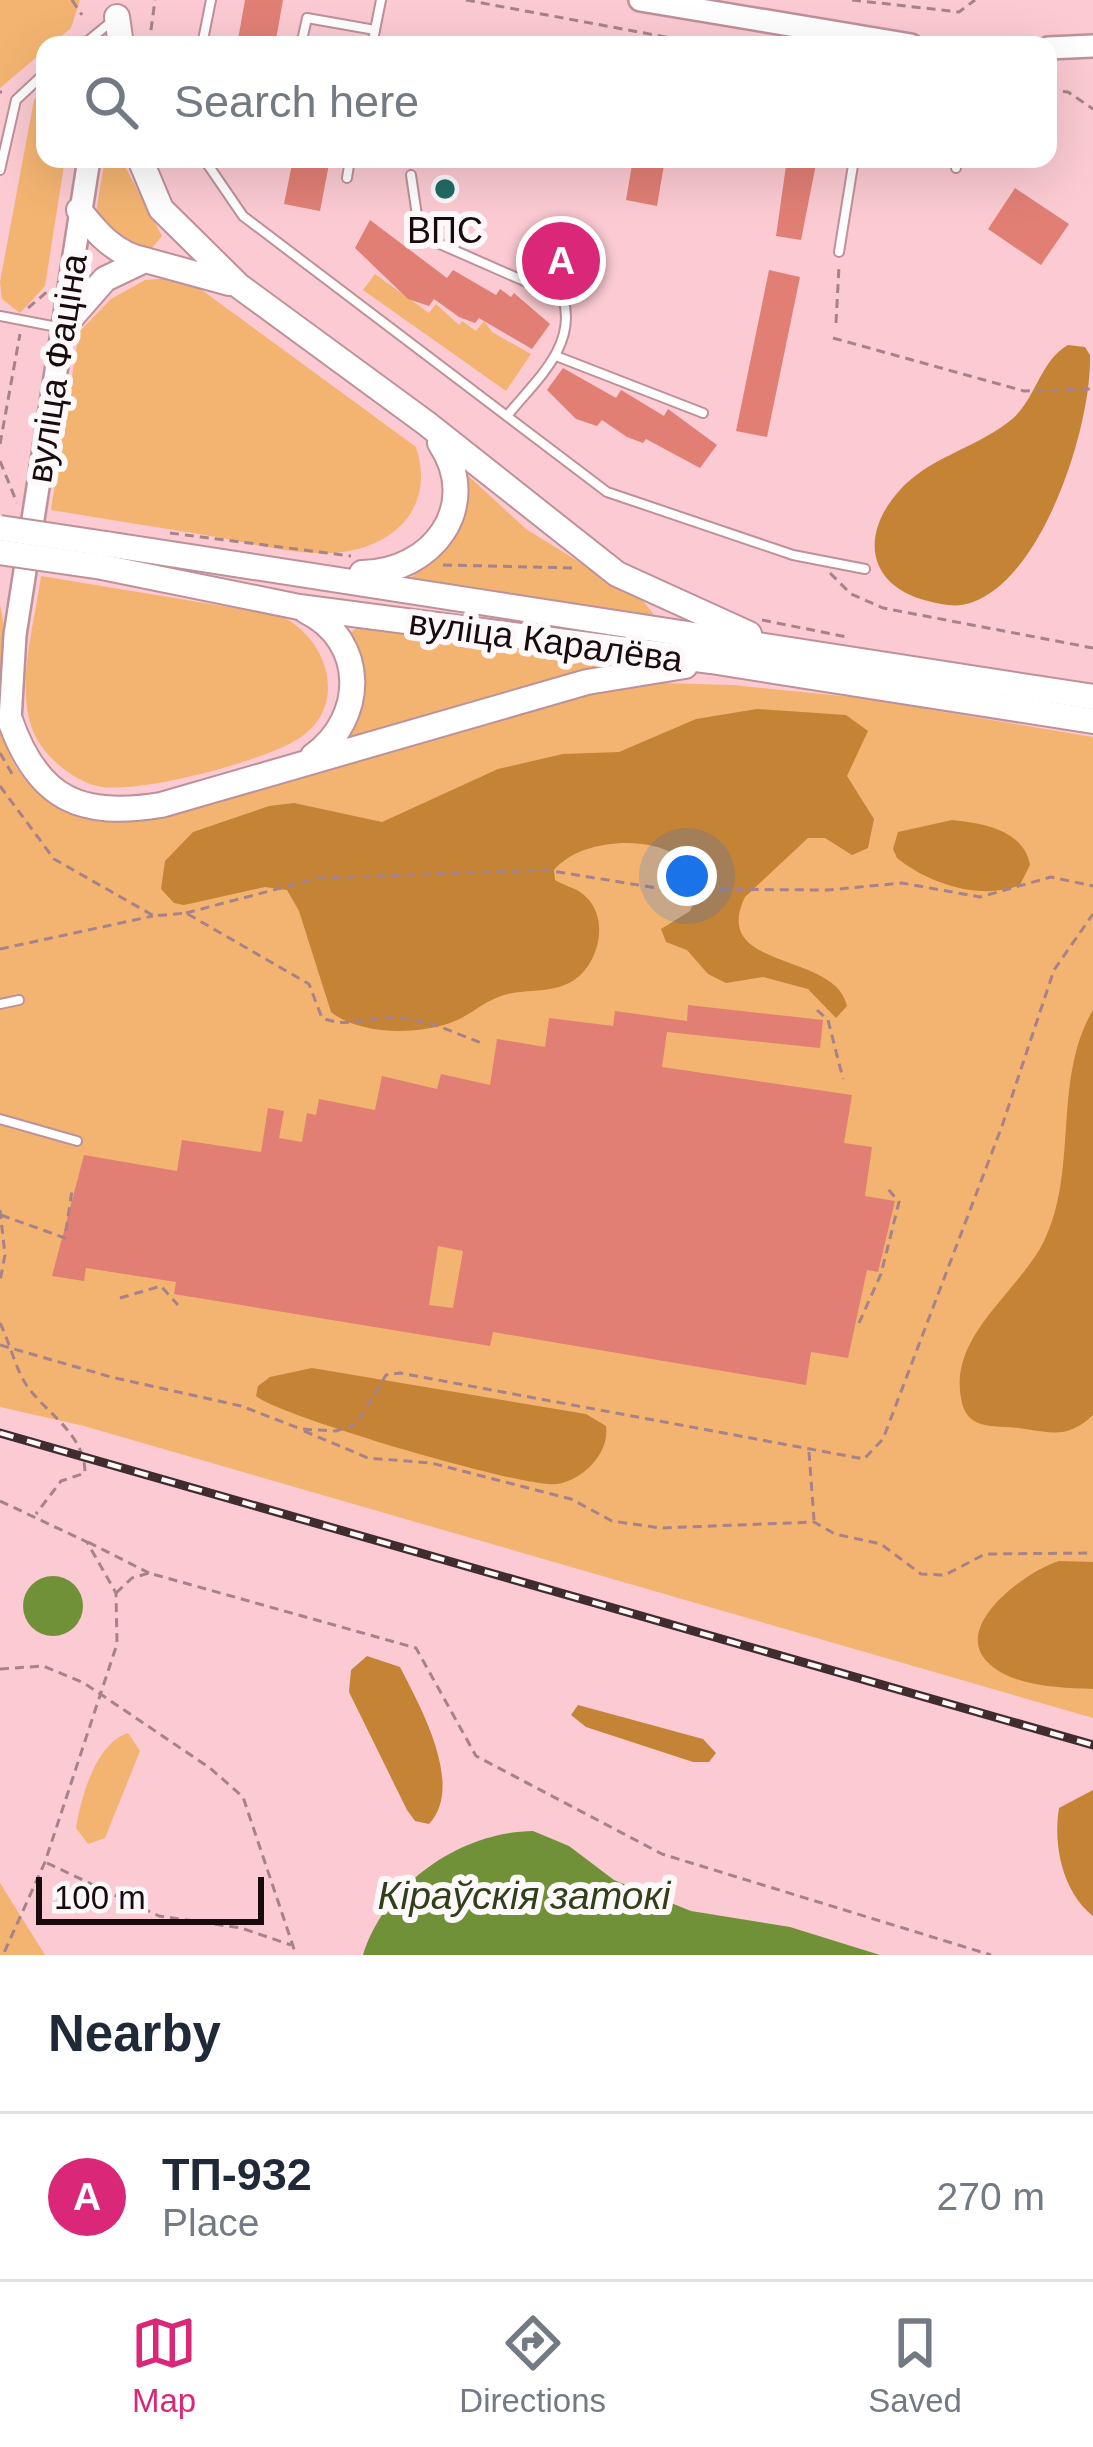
<!DOCTYPE html>
<meta charset="utf-8">
<style>
body{margin:0;font-family:Arial,sans-serif;background:#f2f2f3;color:#1f2937}
.scale{position:absolute;left:36px;bottom:30px;width:228px;box-sizing:border-box;padding-left:12px;border:6px solid #190a0d;border-top:0;font-size:33px;line-height:42px;white-space:nowrap;color:#190a0d;-webkit-text-stroke:9px #fdf8f9;paint-order:stroke}
.you{position:absolute;left:687px;top:876px;width:42px;height:42px;margin:-30px;border:9px solid #fff;border-radius:50%;background:#1a73e8;box-shadow:0 0 0 18px #1a73e833}
.badge{display:grid;place-items:center;width:78px;height:78px;border-radius:50%;background:#db2777;color:#fff;font-size:39px;font-weight:700}
.pin{position:absolute;translate:-50% -50%;border:6px solid #fff;box-shadow:0 3px 12px #0006}
.list{margin:0;padding:0;list-style:none}
h2{display:flex;justify-content:space-between;align-items:center;height:156px;margin:0;padding:0 48px;font-size:51px}
h2 small{font-size:39px;font-weight:400;color:#747a83}
.list li{display:grid;grid-template-columns:78px 1fr auto;gap:36px;align-items:center;box-sizing:border-box;height:168px;padding:0 48px;border-top:3px solid #e0e1e3}
.list b{display:block;font-size:45px;white-space:nowrap}
.list p{margin:0;font-size:39px;white-space:nowrap;color:#747a83}
.list em{font-size:39px;font-style:normal;color:#747a83}
.icon{flex:none;width:66px;height:66px;fill:none;stroke:currentColor;stroke-width:2;stroke-linecap:round;stroke-linejoin:round}
.map{position:relative;flex:none;width:1093px;height:1955px;overflow:hidden}
.search{position:absolute;background:#fff;box-shadow:0 12px 48px #0002;left:36px;right:36px;top:36px;height:132px;display:flex;align-items:center;gap:30px;box-sizing:border-box;padding:0 42px;border-radius:24px;color:#747a83;font-size:45px}
.sheet{height:324px;background:#fff}
nav{display:flex;justify-content:space-around;align-items:center;box-sizing:border-box;height:168px;border-top:3px solid #e0e1e3;background:#fff;font-size:33px;color:#747a83}
nav a{display:grid;justify-items:center;gap:6px}
nav .on{color:#db2777}
.map>svg:first-child{display:block}
.green{fill:#f3b471}
.forest{fill:#c58335}
.water{fill:#709138}
.building{fill:#e17f75;fill-rule:evenodd}
.lines{fill:none;stroke-linecap:round;stroke-linejoin:round}
.lane-casing{stroke:#be9199;stroke-width:12}
.secondary-casing{stroke:#be9199;stroke-width:26}
.primary-casing{stroke:#be9199;stroke-width:28}
.path{stroke:#a78389;stroke-width:3;stroke-dasharray:9 6;stroke-linecap:butt}
.lane{stroke:#fff;stroke-width:8}
.secondary{stroke:#fff;stroke-width:21}
.primary{stroke:#fff;stroke-width:24}
.rail-casing{stroke:#402b2f;stroke-width:9}
.rail{stroke:#fdf8f9;stroke-width:4.5;stroke-dasharray:14;stroke-linecap:butt}
.primary-bridge-casing{stroke:#be9199;stroke-width:28;stroke-linecap:butt}
.primary-bridge{stroke:#fff;stroke-width:24}
.poi-dot{fill:#216b65;stroke:#fdf8f9;stroke-width:4.5}
.labels{text-anchor:middle;stroke-width:12;stroke-linejoin:round;paint-order:stroke}
.poi-label{font-size:36px;fill:#190a0d;stroke:#fdf8f9}
.street-label{font-size:36px;fill:#190a0d;stroke:#fdf8f9}
.water-label{font-size:39px;font-style:italic;fill:#303e19;stroke:#fdf8f9}
</style>
<div class="map">
<svg width="1093" height="1955" viewBox="0 0 1093 1955">
<rect width="100%" height="100%" fill="#fbcad2"/>
<!-- green -->
<g class="green">
<polygon points="0,0 80,0 71,28 0,88"/>
<polygon points="45,84 45,159 65,159 45,286 20,313 2,299 0,282 34,100"/>
<path d="M105 159H121L162 236 151 249C124 244 110 235 96 212Z"/>
<polygon points="375,274 429,313 436,304 459,325 462,321 476,331 484,321 492,332 531,354 506,391 363,290"/>
<path d="M184 277 416 447C438 514 384 556 318 553 279 552 238 540 199 534 149 526 100 518 51 510L79 332 111 299 145 280Z"/>
<path d="M463 471 526 529 644 602 655 616 407 581C450 545 469 530 463 471Z"/>
<path d="M41 576 278 615C327 635 351 706 298 739 261 762 146 792 102 787 75 783 43 756 33 731 15 686 35 623 41 576Z"/>
<path d="M0 605C9 640 1 672 0 707 0 784 65 828 136 819L595 693 662 683 733 685 861 698 1093 737V1718L84 1426 0 1407Z"/>
<polygon points="363,623 634,661 343,740 349,634"/>
<path d="M128 1733 140 1751 105 1838 88 1844 76 1828C81 1797 96 1743 128 1733Z"/>
<polygon points="0,1883 45,1955 0,1955"/>
</g>
<!-- forest -->
<g class="forest">
<path d="M1068 345 1085 347 1090 355C1092 425 1044 576 973 602 958 608 943 605 928 601 868 586 859 536 899 491 928 458 973 449 1007 423 1036 403 1038 362 1068 345Z"/>
<path d="M757 709 846 715 868 731 847 776 874 819 868 848 852 855 825 838H808L745 897C709 971 836 951 847 1006L836 1018 808 989 763 977 726 983 708 974 687 950 666 942 661 929 690 911C725 836 592 824 554 870L555 880C566 887 579 888 587 898 611 922 597 971 567 984 547 993 524 989 504 995 486 1000 472 1014 455 1021 421 1035 361 1036 331 1012L299 911 287 890 265 887 184 905 174 903 161 889 165 861 193 832 269 806 294 803 382 822 498 769 563 754 619 752 696 719Z"/>
<path d="M952 820C982 823 1024 830 1030 865L1020 885C982 901 929 884 897 858L893 849 898 832Z"/>
<path d="M1093 1010V1415C1067 1440 1050 1432 1018 1428 993 1425 966 1431 961 1398 949 1335 1019 1292 1044 1241 1079 1170 1052 1079 1093 1010Z"/>
<path d="M312 1368 586 1414 606 1426C610 1453 583 1480 557 1484 526 1489 279 1416 256 1396L258 1386 270 1377Z"/>
<path d="M1059 1561 1093 1562V1689C1063 1688 1018 1687 993 1667 944 1630 1026 1571 1059 1561Z"/>
<path d="M367 1656 400 1667C420 1706 465 1786 429 1824L415 1821 407 1810 349 1692 351 1670Z"/>
<polygon points="578,1705 703,1739 716,1753 709,1762 693,1762 586,1727 571,1715"/>
<path d="M1093 1790V1916C1062 1892 1053 1844 1059 1808Z"/>
</g>
<!-- water -->
<g class="water">
<circle cx="53" cy="1606" r="30"/>
<path d="M533 1831 569 1846 614 1880 691 1911 790 1927 880 1955H363C385 1885 459 1832 533 1831Z"/>
</g>
<!-- building -->
<g class="building">
<polygon points="245,0 283,0 275,45 237,45"/>
<polygon points="293,159 330,159 320,211 284,204"/>
<polygon points="633,159 665,159 657,206 626,200"/>
<polygon points="787,159 817,159 801,240 776,236"/>
<polygon points="1015,188 1069,224 1041,265 988,229"/>
<polygon points="370,220 447,278 453,270 496,295 500,289 511,297 514,293 550,324 532,349 479,318 475,323 459,317 434,299 429,306 408,299 355,248"/>
<polygon points="769,270 800,277 767,437 736,431"/>
<polygon points="563,368 616,398 621,390 664,416 668,409 717,445 700,468 646,439 643,443 627,437 602,420 597,426 576,419 547,390"/>
<path d="M688 1005 823 1020 820 1048 667 1032 662 1067 852 1095 844 1143 872 1147 865 1196 895 1201 878 1272 867 1270 848 1358 811 1352 806 1385 493 1332 490 1346 174 1294 176 1282 86 1268 84 1281 52 1276 84 1155 177 1171 182 1140 261 1152 268 1108 284 1111 279 1138 302 1142 307 1113 316 1115 319 1099 375 1110 382 1076 437 1089 441 1074 490 1085 497 1039 545 1047 549 1018 613 1026 615 1011 687 1021ZM438 1246 463 1251 453 1308 429 1305Z"/>
</g>
<g class="lines">
<!-- lane casing -->
<g class="lane-casing">
<g id="lane">
<polyline points="83,45 111,22"/>
<polyline points="202,45 211,0"/>
<polyline points="301,45 307,18 375,30"/>
<polyline points="372,45 381,0"/>
<polyline points="204,159 243,216 607,492 793,555 865,569"/>
<polyline points="956,168 957,159"/>
<polyline points="0,170 16,100 45,73"/>
<path d="M411 175 419 229 433 241 563 298C578 346 534 382 507 416"/>
<polyline points="347,178 350,159"/>
<polyline points="839,252 854,159"/>
<polyline points="0,316 57,327"/>
<polyline points="556,356 703,413"/>
<polyline points="0,1004 19,1000"/>
<polyline points="0,1119 77,1141"/>
</g>
</g>
<!-- secondary casing -->
<g class="secondary-casing">
<g id="secondary">
<polyline points="640,0 911,45"/>
<polyline points="1048,48 1093,46"/>
<polyline points="10,720 15,635 89,159"/>
</g>
</g>
<!-- primary casing -->
<g class="primary-casing">
<g id="primary">
<polyline points="117,17 121,45"/>
<polyline points="140,159 161,209 239,286 426,423 617,574 749,634"/>
<path d="M79 210C97 233 115 254 145 260"/>
<polyline points="63,327 105,279 145,260 229,283"/>
<polyline points="106,544 1093,697"/>
<polyline points="102,567 299,607 711,661 1093,721"/>
<path d="M362 573C433 572 482 506 440 443"/>
<path d="M306 611C367 641 366 718 313 756"/>
<path d="M10 720C38 800 81 818 161 805L587 682 685 666"/>
</g>
</g>
<!-- path -->
<g class="path">
<polyline points="72,0 82,15"/>
<polyline points="466,0 709,45"/>
<polyline points="852,0 959,12 975,0"/>
<polyline points="149,45 155,0"/>
<polyline points="1048,90 1068,92 1093,109"/>
<polyline points="0,92 2,92"/>
<polyline points="28,308 48,291"/>
<polyline points="836,323 839,266"/>
<polyline points="833,338 1024,391 1093,389"/>
<polyline points="0,444 20,334"/>
<polyline points="0,461 17,503"/>
<polyline points="170,533 351,556"/>
<polyline points="443,565 577,568"/>
<polyline points="830,573 851,594 883,608 1093,648"/>
<polyline points="762,620 847,637"/>
<polyline points="0,753 15,779"/>
<path d="M0 786 54 859 154 916 186 913 309 984 322 1018C348 1028 363 1018 389 1018 422 1016 454 1033 484 1044"/>
<polyline points="186,913 319,878 546,870 663,889 828,890 902,883 980,897 1051,877 1093,886"/>
<polyline points="0,949 153,916"/>
<polyline points="817,1010 828,1020 843,1079"/>
<polyline points="0,1210 5,1255 0,1281"/>
<polyline points="1,1215 65,1238 72,1190"/>
<polyline points="120,1298 161,1286 178,1305"/>
<path d="M0 1323C10 1343 15 1368 27 1386 46 1413 85 1434 85 1473L61 1481 36 1514"/>
<polyline points="859,1323 881,1274 899,1202 888,1189"/>
<polyline points="0,1345 111,1377 241,1406 301,1429 336,1431 356,1424 386,1375 400,1373 864,1459 883,1439 1002,1126 1054,970 1093,914"/>
<polyline points="304,1431 368,1458 431,1463 571,1499 612,1521 661,1528 814,1522 835,1534 881,1544 921,1574 945,1575 985,1554 1093,1553"/>
<polyline points="809,1452 814,1520"/>
<polyline points="0,1501 87,1542 116,1593 117,1644 45,1862 3,1955"/>
<polyline points="88,1542 149,1573"/>
<polyline points="116,1593 132,1578 149,1573 416,1648 476,1756 662,1854 991,1955"/>
<polyline points="0,1669 43,1666 84,1683 210,1768 243,1797 296,1955"/>
<polyline points="47,1863 159,1916 241,1928 291,1945"/>
</g>
<!-- lane -->
<use href="#lane" class="lane"/>
<!-- secondary -->
<use href="#secondary" class="secondary"/>
<!-- primary -->
<use href="#primary" class="primary"/>
<!-- rail casing -->
<g class="rail-casing">
<polyline id="rail" points="0,1433 1093,1745"/>
</g>
<!-- rail -->
<use href="#rail" class="rail"/>
<!-- primary-bridge casing -->
<g class="primary-bridge-casing">
<g id="primary-bridge">
<polyline points="0,528 106,544"/>
<polyline points="0,552 102,567"/>
</g>
</g>
<!-- primary-bridge -->
<use href="#primary-bridge" class="primary-bridge"/>
</g>
<!-- markers -->
<circle class="poi-dot" cx="445" cy="189" r="12"/>
<g class="labels">
<!-- poi labels -->
<g class="poi-label">
<text x="445" y="243">ВПС</text>
</g>
<!-- street labels -->
<g class="street-label">
<text transform="translate(56 368) rotate(-81)" y="13">вуліца Фаціна</text>
<text transform="translate(546 640) rotate(8)" y="13">вуліца Каралёва</text>
</g>
<!-- water labels -->
<g class="water-label">
<text x="524" y="1909">Кіраўскія затокі</text>
</g>
</g>
</svg>
<div class="scale">100 m</div>
<div class="you"></div>
<div class="pin badge" style="left:561px;top:261px">A</div>
<div class="search"><svg class="icon" aria-label="search" viewBox="0 0 24 24"><circle cx="10" cy="10" r="6"/><path d="M15 15l6 6"/></svg>Search here</div>
</div>
<section class="sheet">
<h2>Nearby<small></small></h2>
<ul class="list">
<li><span class="badge">A</span><div><b>ТП-932</b><p>Place</p></div><em>270 m</em></li>
</ul>
</section>
<nav>
<a class="on"><svg class="icon" aria-label="map" viewBox="0 0 24 24"><path d="M3 6l6-2 6 2 6-2v14l-6 2-6-2-6 2zM9 4v14M15 6v14"/></svg>Map</a>
<a><svg class="icon" aria-label="directions" viewBox="0 0 24 24"><path d="M12 3l9 9-9 9-9-9zM9 14v-3h6M13 9l2 2-2 2"/></svg>Directions</a>
<a><svg class="icon" aria-label="saved" viewBox="0 0 24 24"><path d="M7 4h10v16l-5-4-5 4z"/></svg>Saved</a>
</nav>
